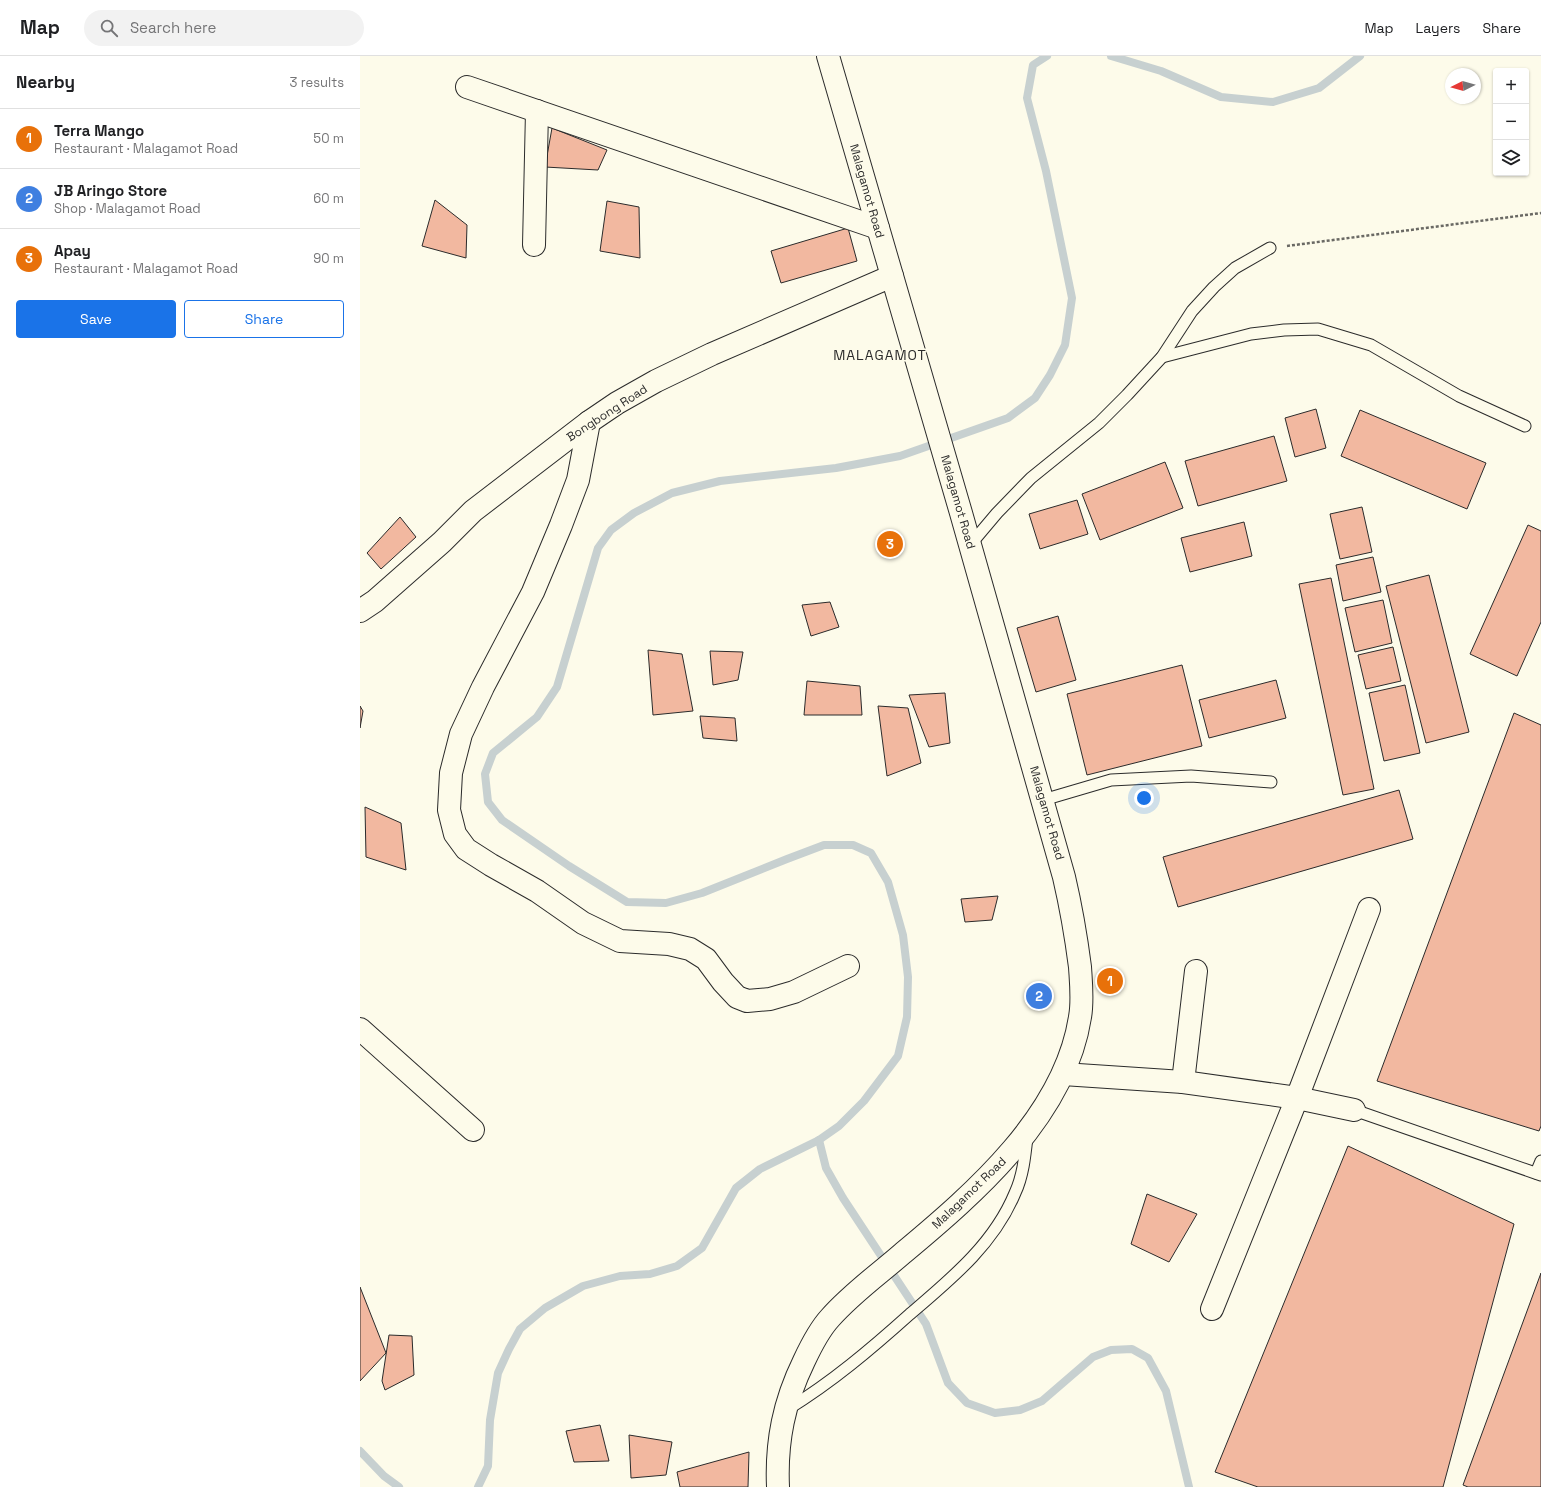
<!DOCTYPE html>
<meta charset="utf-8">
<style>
body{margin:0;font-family:"Space Grotesk",sans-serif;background:#f2f2f2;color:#202124}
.controls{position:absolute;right:12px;top:12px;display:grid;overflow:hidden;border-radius:4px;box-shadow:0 1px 3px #0004}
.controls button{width:36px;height:36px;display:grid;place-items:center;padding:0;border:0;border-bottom:1px solid #e0e0e0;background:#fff;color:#202124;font:20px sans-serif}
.compass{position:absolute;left:1085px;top:12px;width:36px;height:36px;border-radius:50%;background:#fff;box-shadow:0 1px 3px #0004;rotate:265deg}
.you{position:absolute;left:784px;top:742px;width:14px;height:14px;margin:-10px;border:3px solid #fff;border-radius:50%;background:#1a73e8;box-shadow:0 0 0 6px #1a73e833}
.badge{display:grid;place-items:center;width:26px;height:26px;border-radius:50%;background:#1a73e8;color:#fff;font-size:13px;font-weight:700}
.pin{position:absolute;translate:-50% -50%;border:2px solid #fff;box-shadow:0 1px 4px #0006}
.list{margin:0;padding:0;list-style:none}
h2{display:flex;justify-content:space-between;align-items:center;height:52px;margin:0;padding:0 16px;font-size:17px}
h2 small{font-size:13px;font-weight:400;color:#757577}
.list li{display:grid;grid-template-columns:26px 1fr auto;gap:12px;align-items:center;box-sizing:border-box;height:60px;padding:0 16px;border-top:1px solid #e0e0e0}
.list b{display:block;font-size:15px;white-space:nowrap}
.list p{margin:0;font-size:13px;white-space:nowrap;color:#757577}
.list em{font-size:13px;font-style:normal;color:#757577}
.actions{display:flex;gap:8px;padding:12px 16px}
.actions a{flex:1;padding:9px 0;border:1px solid #1a73e8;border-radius:4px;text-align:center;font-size:14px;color:#1a73e8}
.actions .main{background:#1a73e8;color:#fff}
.icon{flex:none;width:22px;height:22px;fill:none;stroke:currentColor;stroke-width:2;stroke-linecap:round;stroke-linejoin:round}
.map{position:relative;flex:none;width:1181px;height:1431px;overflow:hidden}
header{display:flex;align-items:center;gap:24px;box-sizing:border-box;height:56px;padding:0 20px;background:#fff;border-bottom:1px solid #e0e0e0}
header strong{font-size:19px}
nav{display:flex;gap:22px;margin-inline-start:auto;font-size:14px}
.search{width:280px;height:36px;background:#f2f2f2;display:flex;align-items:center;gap:10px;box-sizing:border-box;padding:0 14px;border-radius:22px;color:#757577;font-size:15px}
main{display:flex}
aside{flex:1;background:#fff}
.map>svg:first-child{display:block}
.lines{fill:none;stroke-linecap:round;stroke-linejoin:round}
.stream{stroke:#c7d0d0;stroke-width:8}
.building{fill:#f2b8a0;stroke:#2b2b2b}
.lane-casing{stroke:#2b2b2b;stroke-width:13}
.street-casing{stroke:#2b2b2b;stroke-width:24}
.secondary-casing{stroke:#2b2b2b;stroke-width:24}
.path{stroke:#6a6964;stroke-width:2.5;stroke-dasharray:3 2;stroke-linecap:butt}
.lane{stroke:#fdfbea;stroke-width:11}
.street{stroke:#fdfbea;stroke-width:22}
.secondary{stroke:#fdfbea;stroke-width:22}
.labels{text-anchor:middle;stroke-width:3;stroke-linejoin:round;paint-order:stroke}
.street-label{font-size:12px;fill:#2b2b2b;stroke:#fdfbea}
.quarter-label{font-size:14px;letter-spacing:1px;fill:#2b2b2b;stroke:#fdfbea}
</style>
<header>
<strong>Map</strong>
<div class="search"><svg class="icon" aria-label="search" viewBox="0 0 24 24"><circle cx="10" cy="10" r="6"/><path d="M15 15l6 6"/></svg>Search here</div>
<nav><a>Map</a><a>Layers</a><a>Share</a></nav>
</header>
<main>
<aside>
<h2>Nearby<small>3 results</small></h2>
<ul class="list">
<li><span class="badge" style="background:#e8710a">1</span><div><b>Terra Mango</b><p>Restaurant · Malagamot Road</p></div><em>50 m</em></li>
<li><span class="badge" style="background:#3f7fe0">2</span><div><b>JB Aringo Store</b><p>Shop · Malagamot Road</p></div><em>60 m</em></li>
<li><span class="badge" style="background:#e8710a">3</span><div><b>Apay</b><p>Restaurant · Malagamot Road</p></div><em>90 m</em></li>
</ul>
<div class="actions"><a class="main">Save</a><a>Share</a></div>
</aside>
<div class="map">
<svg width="1181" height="1431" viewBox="0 0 1181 1431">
<rect width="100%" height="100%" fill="#fdfbea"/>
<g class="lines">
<!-- stream -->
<g class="stream">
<polyline points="751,0 801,15 861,41 913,46 959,32 1000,0"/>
<polyline points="459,1084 466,1112 483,1142 566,1268 588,1327 607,1347 635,1357 660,1354 682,1345 733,1301 751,1294 772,1293 788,1302 806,1335 829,1431"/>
<polyline points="0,1395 24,1420 39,1431"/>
<polyline points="118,1431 128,1410 130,1364 138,1317 149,1293 160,1273 185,1252 223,1230 260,1220 290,1218 317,1210 342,1192 376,1132 400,1113 459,1084 479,1070 504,1045 538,1000 547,961 548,921 543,879 528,826 511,797 493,789 464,789 427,803 342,837 306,847 267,846 209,810 142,764 128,746 125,718 133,697 177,661 197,631 238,492 251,474 274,457 312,437 360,425 476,412 540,400 648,362 675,342 690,319 705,289 712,242 686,115 667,42 673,9 687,0"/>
</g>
</g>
<!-- building -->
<g class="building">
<polygon points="192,72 247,94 238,114 185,111"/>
<polygon points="75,144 107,169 106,202 62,190"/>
<polygon points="247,145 279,151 280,202 240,195"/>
<polygon points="488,172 497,205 421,227 411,195"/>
<polygon points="956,353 966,392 935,401 925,362"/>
<polygon points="1000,354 1126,407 1107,453 981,400"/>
<polygon points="914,380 927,425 838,450 825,405"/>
<polygon points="805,406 823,452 740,484 722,438"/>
<polygon points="717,444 728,478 680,493 669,458"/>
<polygon points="1002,451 1012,496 980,503 970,458"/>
<polygon points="40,461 56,481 21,513 7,497"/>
<polygon points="884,466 892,500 830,516 821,482"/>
<polygon points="1168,469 1181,475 1181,566 1157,620 1110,598"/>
<polygon points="1013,501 1021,536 983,545 976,509"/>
<polygon points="1069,519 1109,676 1066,687 1026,530"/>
<polygon points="971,522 1014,733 983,739 939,528"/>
<polygon points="1023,544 1032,587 995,596 985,552"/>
<polygon points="470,546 479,571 451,580 442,549"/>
<polygon points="698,560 716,624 676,636 657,572"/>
<polygon points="1033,591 1041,625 1006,633 998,599"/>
<polygon points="288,594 322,598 333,655 293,659"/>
<polygon points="350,595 383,596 378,624 353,629"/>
<polygon points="822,609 842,690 727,719 707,638"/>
<polygon points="916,624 926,662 849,682 839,644"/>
<polygon points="447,625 500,630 502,659 444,659"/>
<polygon points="1045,629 1060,697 1024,705 1009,637"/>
<polygon points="585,637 590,687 569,691 549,639"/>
<polygon points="0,650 3,655 0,672"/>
<polygon points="518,650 548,652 561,707 527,720"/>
<polygon points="1154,657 1181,669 1181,1070 1179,1075 1017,1025"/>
<polygon points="340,660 375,662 377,685 343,682"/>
<polygon points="1039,734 1053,783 818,851 803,801"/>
<polygon points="5,751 41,767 46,814 6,801"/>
<polygon points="638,840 632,864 605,866 601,843"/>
<polygon points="988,1090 1154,1168 1083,1431 898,1431 855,1416"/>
<polygon points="787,1138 837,1158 809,1206 771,1188"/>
<polygon points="1181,1217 1181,1431 1108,1431 1103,1429"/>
<polygon points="0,1231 26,1297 0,1325"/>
<polygon points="29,1279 52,1280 54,1319 25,1334 22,1325"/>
<polygon points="240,1369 249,1405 214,1406 206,1375"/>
<polygon points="269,1379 312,1386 306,1419 271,1422"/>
<polygon points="389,1396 388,1431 320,1431 317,1416"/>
</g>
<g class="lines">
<!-- lane casing -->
<g class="lane-casing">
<g id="lane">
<polyline points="802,301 891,278 924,274 958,273 1011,289 1099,340 1165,370"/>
<polyline points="610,489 637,457 671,422 739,367 767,339 802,301 832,255 854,231 875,212 910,192"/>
<polyline points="683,744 751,724 831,720 911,726"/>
<polyline points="994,1054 1181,1119"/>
<polyline points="1176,1117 1181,1105"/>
<path d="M428 1353C472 1326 511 1293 550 1258 591 1223 634 1188 655 1137 663 1120 665 1100 667 1081"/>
</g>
</g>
<!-- street casing -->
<g class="street-casing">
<g id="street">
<polyline points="107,31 518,172"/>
<polyline points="174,189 177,55"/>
<polyline points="229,366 218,424 201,469 173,536 123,631 101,678 91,717 89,754 95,778 106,793 131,809 177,835 223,867 260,885 309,888 330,893 346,903 363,926 377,941 387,945 410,943 434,936 488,910"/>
<polyline points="0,973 113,1074"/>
<polyline points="703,1018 823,1026 937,1042 994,1054"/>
<polyline points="823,1026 836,915"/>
<polyline points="852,1253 937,1042 1009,853"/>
</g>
</g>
<!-- secondary casing -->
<g class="secondary-casing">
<g id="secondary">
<polyline points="0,555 15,545 82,486 113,455 229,366 257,347 296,325 352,298 532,220"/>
<path d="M418 1431C416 1385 424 1346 444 1305 451 1290 459 1274 470 1262 492 1237 519 1218 543 1197 615 1137 705 1059 720 961 723 945 721 927 720 911 716 880 711 851 704 821L601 457 468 0"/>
</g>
</g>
<!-- path -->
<polyline class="path" points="927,190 1181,157"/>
<!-- lane -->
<use href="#lane" class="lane"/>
<!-- street -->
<use href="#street" class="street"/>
<!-- secondary -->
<use href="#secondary" class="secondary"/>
</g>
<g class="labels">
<!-- street labels -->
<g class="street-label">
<text transform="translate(507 135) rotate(74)" y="4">Malagamot Road</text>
<text transform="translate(247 357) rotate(-33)" y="4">Bongbong Road</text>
<text transform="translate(598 446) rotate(74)" y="4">Malagamot Road</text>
<text transform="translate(687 757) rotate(74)" y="4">Malagamot Road</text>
<text transform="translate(609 1137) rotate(-44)" y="4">Malagamot Road</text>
</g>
<!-- quarter labels -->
<g class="quarter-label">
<text x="520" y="304">MALAGAMOT</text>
</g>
</g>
</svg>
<div class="controls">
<button>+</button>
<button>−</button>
<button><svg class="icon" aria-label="layers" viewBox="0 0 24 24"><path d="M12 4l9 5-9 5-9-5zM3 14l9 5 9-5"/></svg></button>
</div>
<svg class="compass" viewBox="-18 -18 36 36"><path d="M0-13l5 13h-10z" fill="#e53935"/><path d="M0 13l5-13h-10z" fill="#757577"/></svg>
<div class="you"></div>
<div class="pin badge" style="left:750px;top:925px;background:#e8710a">1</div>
<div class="pin badge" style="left:679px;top:940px;background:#3f7fe0">2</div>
<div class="pin badge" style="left:530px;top:488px;background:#e8710a">3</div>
</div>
</main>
